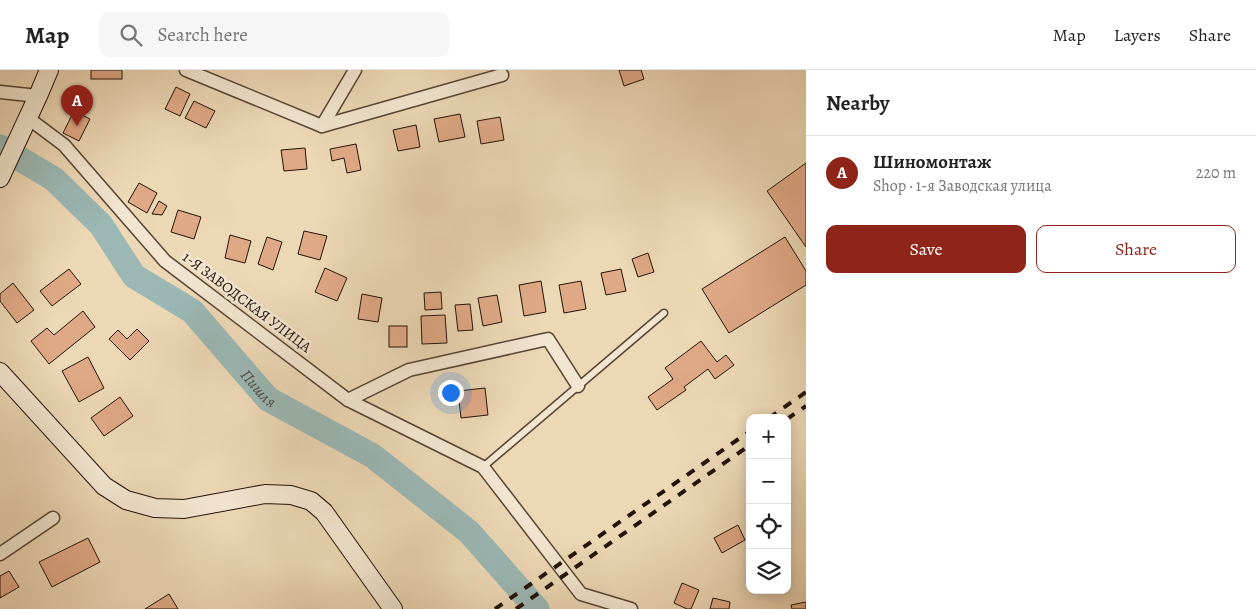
<!DOCTYPE html>
<meta charset="utf-8">
<style>
body{margin:0;font-family:Alegreya,serif;background:#f6f6f6;color:#222}
.controls{position:absolute;right:15px;bottom:15px;display:grid;overflow:hidden;border-radius:10px;box-shadow:0 2px 12px #0003}
.controls button{width:45px;height:45px;display:grid;place-items:center;padding:0;border:0;border-bottom:1px solid #e0e0e0;background:#fff;color:#222;font:25px sans-serif}
.you{position:absolute;left:450px;top:322px;width:18px;height:18px;margin:-12px;border:4px solid #fff;border-radius:50%;background:#1a73e8;box-shadow:0 0 0 8px #1a73e833}
.badge{display:grid;place-items:center;width:32px;height:32px;border-radius:50%;background:#8f2418;color:#fff;font-size:16px;font-weight:700}
.pin{position:absolute;translate:-50% -41px;filter:drop-shadow(0 1px 2px #0008)}
.pin::after{content:'';position:absolute;top:26px;width:18px;height:15px;background:inherit;clip-path:polygon(0 0,100% 0,50% 100%)}
.list{margin:0;padding:0;list-style:none}
h2{display:flex;justify-content:space-between;align-items:center;height:65px;margin:0;padding:0 20px;font-size:21px}
h2 small{font-size:16px;font-weight:400;color:#767676}
.list li{display:grid;grid-template-columns:32px 1fr auto;gap:15px;align-items:center;box-sizing:border-box;height:75px;padding:0 20px;border-top:1px solid #e0e0e0}
.list b{display:block;font-size:19px;white-space:nowrap}
.list p{margin:0;font-size:16px;white-space:nowrap;color:#767676}
.list em{font-size:16px;font-style:normal;color:#767676}
.actions{display:flex;gap:10px;padding:15px 20px}
.actions a{flex:1;padding:11px 0;border:1px solid #8f2418;border-radius:10px;text-align:center;font-size:18px;color:#8f2418}
.actions .main{background:#8f2418;color:#fff}
.icon{flex:none;width:28px;height:28px;fill:none;stroke:currentColor;stroke-width:2;stroke-linecap:round;stroke-linejoin:round}
.map{position:relative;flex:none;width:806px;height:539px;overflow:hidden}
header{display:flex;align-items:center;gap:30px;box-sizing:border-box;height:70px;padding:0 25px;background:#fff;border-bottom:1px solid #e0e0e0}
header strong{font-size:24px}
nav{display:flex;gap:28px;margin-inline-start:auto;font-size:18px}
.search{width:350px;height:45px;background:#f6f6f6;display:flex;align-items:center;gap:12px;box-sizing:border-box;padding:0 18px;border-radius:10px;color:#767676;font-size:19px}
main{display:flex}
aside{flex:1;background:#fff}
.map>svg:first-child{display:block}
.lines{fill:none;stroke-linecap:round;stroke-linejoin:round}
.river{stroke:#9bb8b5;stroke-width:25}
.building{fill:#e0a986;stroke:#221307}
.lane-casing{stroke:#543;stroke-width:9}
.street-casing{stroke:#543;stroke-width:15}
.secondary-casing{stroke:#221307;stroke-width:20}
.lane{stroke:#f3e6d0;stroke-width:6}
.street{stroke:#f3e6d0;stroke-width:12}
.secondary{stroke:#f3e6d0;stroke-width:18}
.rail{stroke:#221307;stroke-width:4;stroke-dasharray:9 9;stroke-linecap:butt}
.labels{text-anchor:middle;stroke-width:5;stroke-linejoin:round;paint-order:stroke}
.street-label{font-size:15px;fill:#221307;stroke:#f3e6d0}
.water-label{font-size:16px;font-style:italic;fill:#4c4d44;stroke:#f3e6d0}
</style>
<header>
<strong>Map</strong>
<div class="search"><svg class="icon" aria-label="search" viewBox="0 0 24 24"><circle cx="10" cy="10" r="6"/><path d="M15 15l6 6"/></svg>Search here</div>
<nav><a>Map</a><a>Layers</a><a>Share</a></nav>
</header>
<main>
<div class="map">
<svg width="806" height="539" viewBox="0 0 806 539">
<rect width="100%" height="100%" fill="#edd8b6"/>
<filter id="stains"><feTurbulence type="fractalNoise" baseFrequency=".004" numOctaves="4"/><feColorMatrix values="0 0 0 0 .2 0 0 0 0 .09 0 0 0 0 .02 0 0 0 .5 -.17"/></filter>
<radialGradient id="worn" r=".72"><stop offset=".6" stop-color="#630" stop-opacity="0"/><stop offset="1" stop-color="#630" stop-opacity=".3"/></radialGradient>
<g class="lines">
<!-- river -->
<path class="river" id="s1" d="M0 77 54 109 101 155 134 206 192 241 268 329 373 386 469 462 537 539"/>
</g>
<!-- building -->
<g class="building">
<rect x="91" y="0" width="31" height="9"/>
<polygon points="619,0 641,0 644,9 624,16"/>
<polygon points="176,17 190,24 180,46 165,39"/>
<polygon points="194,31 215,41 206,58 185,48"/>
<polygon points="74,41 90,49 79,71 63,63"/>
<polygon points="460,44 465,67 439,72 434,49"/>
<polygon points="500,47 504,70 481,74 477,51"/>
<polygon points="416,55 420,77 398,81 393,60"/>
<polygon points="356,74 361,100 347,103 344,88 332,91 330,79"/>
<polygon points="305,78 307,99 284,101 281,80"/>
<polygon points="806,93 806,177 767,121"/>
<polygon points="139,113 157,123 147,143 128,132"/>
<polygon points="159,131 167,136 162,145 152,144"/>
<polygon points="178,140 201,147 194,169 171,162"/>
<polygon points="304,161 327,166 320,190 298,184"/>
<polygon points="230,165 251,171 245,193 225,188"/>
<polygon points="267,167 282,172 273,200 258,194"/>
<polygon points="785,167 806,201 806,215 729,263 702,219"/>
<polygon points="648,183 654,202 638,207 632,189"/>
<polygon points="325,198 347,208 337,231 315,222"/>
<polygon points="69,199 81,214 52,236 40,221"/>
<polygon points="621,199 626,221 606,225 601,203"/>
<polygon points="541,211 546,242 524,246 519,215"/>
<polygon points="581,211 586,239 564,243 559,215"/>
<polygon points="13,213 34,240 17,253 0,231 0,224"/>
<polygon points="441,222 442,239 425,240 424,223"/>
<polygon points="362,224 382,228 378,252 358,249"/>
<polygon points="497,225 502,252 483,256 478,228"/>
<polygon points="470,234 473,260 458,261 455,235"/>
<polygon points="83,241 95,257 49,294 31,271 47,258 54,265"/>
<polygon points="445,245 447,273 422,274 421,246"/>
<rect x="389" y="256" width="18" height="21"/>
<polygon points="137,259 149,271 130,290 109,269 118,260 127,269"/>
<polygon points="701,271 717,292 726,285 734,295 715,309 708,299 684,317 686,320 657,340 648,327 673,309 665,298"/>
<polygon points="88,287 104,318 79,332 62,301"/>
<polygon points="485,318 488,345 461,348 458,321"/>
<polygon points="120,327 133,346 104,366 91,348"/>
<polygon points="738,455 745,470 722,483 714,468"/>
<polygon points="88,468 100,492 52,517 39,492"/>
<polygon points="9,501 19,517 0,528 0,506"/>
<polygon points="682,513 699,520 691,539 687,539 674,533"/>
<polygon points="169,524 178,539 145,539"/>
<polygon points="713,528 730,532 729,539 710,539"/>
<polygon points="806,532 806,539 792,539 791,535"/>
</g>
<g class="lines">
<!-- lane casing -->
<g class="lane-casing">
<polyline id="lane" points="483,397 664,243"/>
</g>
<!-- street casing -->
<g class="street-casing">
<g id="street">
<polyline points="186,0 322,56 355,0"/>
<polyline points="0,22 38,26"/>
<polyline points="28,48 64,75 165,191 348,330 483,397 581,524 631,539"/>
<polyline points="322,56 502,5"/>
<polyline points="348,330 409,300 548,269 578,316"/>
<polyline points="0,484 53,448"/>
</g>
</g>
<!-- secondary casing -->
<g class="secondary-casing">
<g id="secondary">
<polyline points="0,108 38,26 49,0"/>
<polyline points="0,302 104,416 126,430 155,438 184,439 265,424 291,425 311,431 324,442 393,539"/>
</g>
</g>
<!-- lane -->
<use href="#lane" class="lane"/>
<!-- street -->
<use href="#street" class="street"/>
<!-- secondary -->
<use href="#secondary" class="secondary"/>
<!-- rail -->
<g class="rail">
<polyline points="769,348 806,322"/>
<polyline points="787,349 806,336"/>
<polyline points="495,539 750,361"/>
<polyline points="516,539 750,375"/>
</g>
</g>
<g class="labels">
<!-- street labels -->
<g class="street-label">
<text transform="translate(247 232) rotate(37)" y="5">1-Я ЗАВОДСКАЯ УЛИЦА</text>
</g>
<!-- water labels -->
<g class="water-label">
<text dy="6" stroke="none"><textPath href="#s1" startOffset="359">Пишля</textPath></text>
</g>
</g>
<rect width="100%" height="100%" filter="url(#stains)"/>
<rect width="100%" height="100%" fill="url(#worn)"/>
</svg>
<div class="controls">
<button>+</button>
<button>−</button>
<button><svg class="icon" aria-label="locate" viewBox="0 0 24 24"><circle cx="12" cy="12" r="6"/><path d="M12 2v4M12 18v4M2 12h4M18 12h4"/></svg></button>
<button><svg class="icon" aria-label="layers" viewBox="0 0 24 24"><path d="M12 4l9 5-9 5-9-5zM3 14l9 5 9-5"/></svg></button>
</div>
<div class="you"></div>
<div class="pin badge" style="left:77px;top:56px">A</div>
</div>
<aside>
<h2>Nearby<small></small></h2>
<ul class="list">
<li><span class="badge">A</span><div><b>Шиномонтаж</b><p>Shop · 1-я Заводская улица</p></div><em>220 m</em></li>
</ul>
<div class="actions"><a class="main">Save</a><a>Share</a></div>
</aside>
</main>
